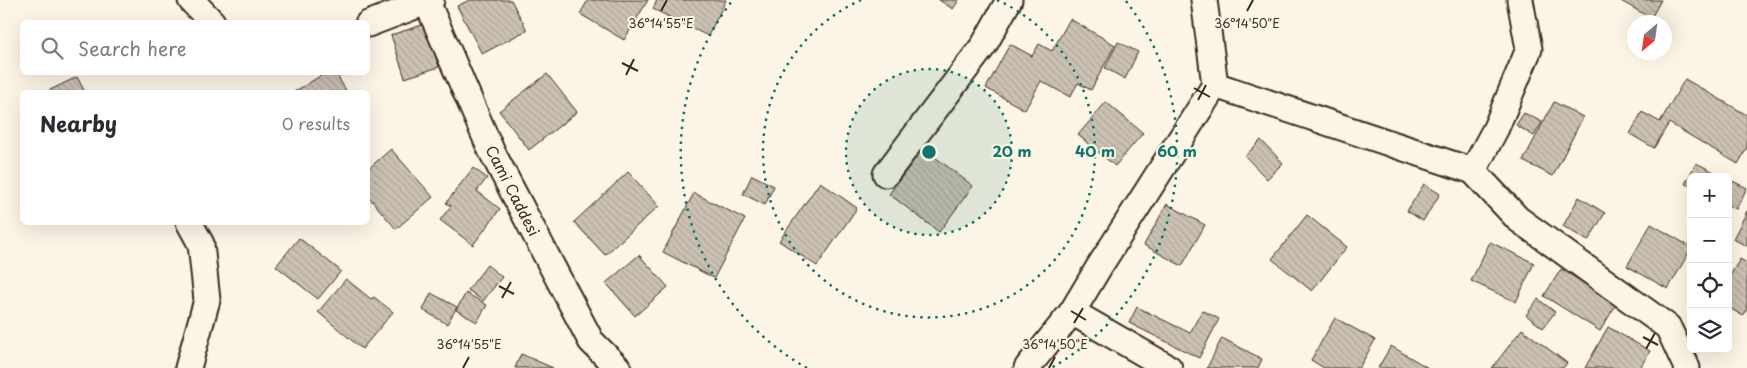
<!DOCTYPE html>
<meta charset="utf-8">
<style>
body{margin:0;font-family:"Playpen Sans",sans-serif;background:#f2f2f3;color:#2b2b33}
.controls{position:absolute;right:15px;bottom:15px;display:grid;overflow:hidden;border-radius:8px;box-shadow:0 5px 20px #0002}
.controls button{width:45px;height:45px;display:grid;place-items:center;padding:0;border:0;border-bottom:1px solid #e1e1e2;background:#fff;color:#2b2b33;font:25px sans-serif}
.compass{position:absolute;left:1627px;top:15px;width:45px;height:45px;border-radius:50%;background:#fff;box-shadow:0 5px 20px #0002;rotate:209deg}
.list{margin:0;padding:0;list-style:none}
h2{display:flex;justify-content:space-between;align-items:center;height:65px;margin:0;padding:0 20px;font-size:21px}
h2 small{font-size:16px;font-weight:400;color:#7c7c81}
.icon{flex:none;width:28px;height:28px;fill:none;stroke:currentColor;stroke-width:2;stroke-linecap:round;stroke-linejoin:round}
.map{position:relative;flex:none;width:1747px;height:368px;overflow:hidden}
.search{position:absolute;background:#fff;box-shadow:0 5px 20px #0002;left:20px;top:20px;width:350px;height:55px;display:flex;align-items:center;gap:12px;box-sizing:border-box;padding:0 18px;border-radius:8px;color:#7c7c81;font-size:19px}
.panel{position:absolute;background:#fff;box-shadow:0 5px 20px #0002;left:20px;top:90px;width:350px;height:135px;border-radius:8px}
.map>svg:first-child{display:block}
.building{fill:url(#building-back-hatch);stroke:#3b2a1e}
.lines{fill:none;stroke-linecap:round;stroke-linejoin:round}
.street-casing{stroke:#3b2a1e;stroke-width:29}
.street{stroke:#fcf5e5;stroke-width:25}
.ticks{fill:none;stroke:#3b2a1e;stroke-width:2}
.ring{fill:none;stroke:#0f766e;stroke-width:2.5;stroke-dasharray:2.5 5}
.labels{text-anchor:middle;stroke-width:4;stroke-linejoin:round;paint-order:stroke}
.street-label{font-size:15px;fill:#3b2a1e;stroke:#fcf5e5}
.ticks-label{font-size:12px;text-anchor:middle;fill:#3b2a1e;stroke:#fcf5e5;stroke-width:4;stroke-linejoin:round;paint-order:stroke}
.centre{fill:#0f766e;stroke:#fcf5e5;stroke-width:2.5}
.ring-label{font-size:15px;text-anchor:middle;font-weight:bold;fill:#0f766e;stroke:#fcf5e5;stroke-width:4;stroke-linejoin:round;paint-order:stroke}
</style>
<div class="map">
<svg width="1747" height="368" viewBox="0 0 1747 368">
<defs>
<pattern id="building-back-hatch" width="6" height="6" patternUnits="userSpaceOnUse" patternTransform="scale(1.25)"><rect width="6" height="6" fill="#ccc2b3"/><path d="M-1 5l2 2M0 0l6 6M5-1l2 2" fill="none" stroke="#b0a79a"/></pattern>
</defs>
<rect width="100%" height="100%" fill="#fcf5e5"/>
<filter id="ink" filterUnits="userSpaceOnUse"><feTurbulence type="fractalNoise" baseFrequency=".02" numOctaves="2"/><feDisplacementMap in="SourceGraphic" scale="10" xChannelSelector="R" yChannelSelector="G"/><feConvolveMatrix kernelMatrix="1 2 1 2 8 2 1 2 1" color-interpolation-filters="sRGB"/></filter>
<g filter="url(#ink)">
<!-- building -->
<g class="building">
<polygon points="470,0 511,0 527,30 482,54 457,6"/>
<polygon points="588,0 648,0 624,40 580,14"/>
<polygon points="657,0 726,0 708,36 653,9"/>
<polygon points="939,0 959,0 953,9"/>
<polygon points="1619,0 1661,0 1651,18"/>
<polygon points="1070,19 1115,45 1091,90 1078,83 1070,97 1041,81 1025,110 986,88 1010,44 1032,56 1039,44 1052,51"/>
<polygon points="425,24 439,67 405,78 391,35"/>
<polygon points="1118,42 1138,52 1125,79 1105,68"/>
<polygon points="327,72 335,72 347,92 294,92"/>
<polygon points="547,74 577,112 529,150 499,111"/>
<polygon points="77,77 85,92 46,92"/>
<polygon points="1685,79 1747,115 1747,148 1738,164 1669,123 1654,148 1630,134 1642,112 1660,122"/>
<polygon points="1106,102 1143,133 1115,166 1078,135"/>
<polygon points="1554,102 1583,117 1553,176 1523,161"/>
<polygon points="1524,113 1542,122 1534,136 1516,125"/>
<polygon points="1261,140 1283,163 1267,179 1245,156"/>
<polygon points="923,148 973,186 939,232 889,194"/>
<polygon points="391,149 433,197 396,229 368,196 368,169"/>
<polygon points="1696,163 1724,177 1691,177 1691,186 1685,184"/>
<polygon points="473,168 487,178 477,191 500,209 473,245 440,220 451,206 446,203"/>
<polygon points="628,172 659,206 605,255 574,222"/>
<polygon points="752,175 774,186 765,205 743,194"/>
<polygon points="1728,179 1747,188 1736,209 1728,205"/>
<polygon points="820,182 857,208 817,266 779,241"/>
<polygon points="1424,184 1440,194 1423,221 1407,211"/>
<polygon points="694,193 745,219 714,278 663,252"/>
<polygon points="1579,197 1605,213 1588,241 1563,226"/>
<polygon points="1167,204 1205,225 1182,266 1144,245"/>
<polygon points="1747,211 1747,246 1733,239"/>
<polygon points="1307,215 1347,247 1312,291 1272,259"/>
<polygon points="1651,224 1691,247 1691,249 1668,289 1627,266"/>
<polygon points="299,238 341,271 318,299 276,266"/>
<polygon points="1490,242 1534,263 1516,302 1471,281"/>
<polygon points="639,255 668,287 635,316 606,283"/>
<polygon points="1740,259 1747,263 1747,309 1743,316 1728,307 1728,279"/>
<polygon points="487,265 502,277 483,301 468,290"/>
<polygon points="1561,269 1617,303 1600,331 1544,296"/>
<polygon points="346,279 371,299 374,297 393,312 362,349 318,312"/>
<polygon points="431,293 457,307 447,324 423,310"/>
<polygon points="466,293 487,305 477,322 456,310"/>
<polygon points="1538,299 1555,312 1543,328 1526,315"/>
<polygon points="1137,307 1190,333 1202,310 1219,319 1199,358 1129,323"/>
<polygon points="1335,318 1375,340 1359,368 1324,368 1311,360"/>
<polygon points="1608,327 1650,351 1640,368 1585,368"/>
<polygon points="1522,329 1567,363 1563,368 1492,368"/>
<polygon points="1222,338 1262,359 1258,368 1207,368"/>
<polygon points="1391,346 1428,368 1378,368"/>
<polygon points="521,354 553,368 515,368"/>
</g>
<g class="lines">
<!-- street casing -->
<g class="street-casing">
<g id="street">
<polyline points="191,0 212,22"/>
<polyline points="427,2 491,150 591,341 618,368"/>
<polyline points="368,24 431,0"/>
<polyline points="1215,85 1473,171 1518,219 1668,327 1687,368"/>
<polyline points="1473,171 1496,128 1529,49 1520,0"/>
<polyline points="886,174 984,45 1009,0"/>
<polyline points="1072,312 1169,368"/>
<polyline points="188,368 207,300 201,244 189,222"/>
<polyline points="1027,368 1072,312 1099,267 1215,85 1204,0"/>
</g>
</g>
<!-- street -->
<use href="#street" class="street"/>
</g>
</g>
<!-- ticks -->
<path class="ticks" d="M661 11 667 0M1247 11 1253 0M622 63 638 71M626 75 634 59M1194 88 1210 97M1198 100 1206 85M499 286 514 294M502 298 511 282M1071 311 1086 320M1074 323 1083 308M1643 337 1658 345M1646 349 1655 333M463 368 469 357M1049 368 1055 357"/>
<!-- distance rings -->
<circle cx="929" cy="152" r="83" fill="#0f766e" fill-opacity=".12"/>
<g class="ring">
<circle cx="929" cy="152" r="83"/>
<path d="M997 0A166 166 0 1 1 861 0"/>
<path d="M807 368A248 248 0 0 1 732 1M1126 1A248 248 0 0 1 1051 368"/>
</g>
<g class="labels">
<!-- street labels -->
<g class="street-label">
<text transform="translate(512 191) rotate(63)" y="5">Cami Caddesi</text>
</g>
</g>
<g class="ticks-label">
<text x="661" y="28">36°14'55"E</text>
<text x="1247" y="28">36°14'50"E</text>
<text x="469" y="349">36°14'55"E</text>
<text x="1055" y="349">36°14'50"E</text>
</g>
<circle cx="929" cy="152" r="8" class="centre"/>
<g class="ring-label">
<text x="1012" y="157">20 m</text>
<text x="1095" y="157">40 m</text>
<text x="1177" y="157">60 m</text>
</g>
</svg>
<div class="controls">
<button>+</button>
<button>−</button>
<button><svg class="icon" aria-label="locate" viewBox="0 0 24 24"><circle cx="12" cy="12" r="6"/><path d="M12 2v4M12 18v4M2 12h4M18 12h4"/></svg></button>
<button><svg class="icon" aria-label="layers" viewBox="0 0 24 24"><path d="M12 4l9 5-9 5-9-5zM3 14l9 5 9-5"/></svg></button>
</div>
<svg class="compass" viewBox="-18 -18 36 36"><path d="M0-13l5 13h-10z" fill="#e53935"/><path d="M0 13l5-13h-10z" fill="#7c7c81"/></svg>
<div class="search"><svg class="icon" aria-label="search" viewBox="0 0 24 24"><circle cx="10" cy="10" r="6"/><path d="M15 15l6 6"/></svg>Search here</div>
<section class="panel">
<h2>Nearby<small>0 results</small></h2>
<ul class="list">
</ul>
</section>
</div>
